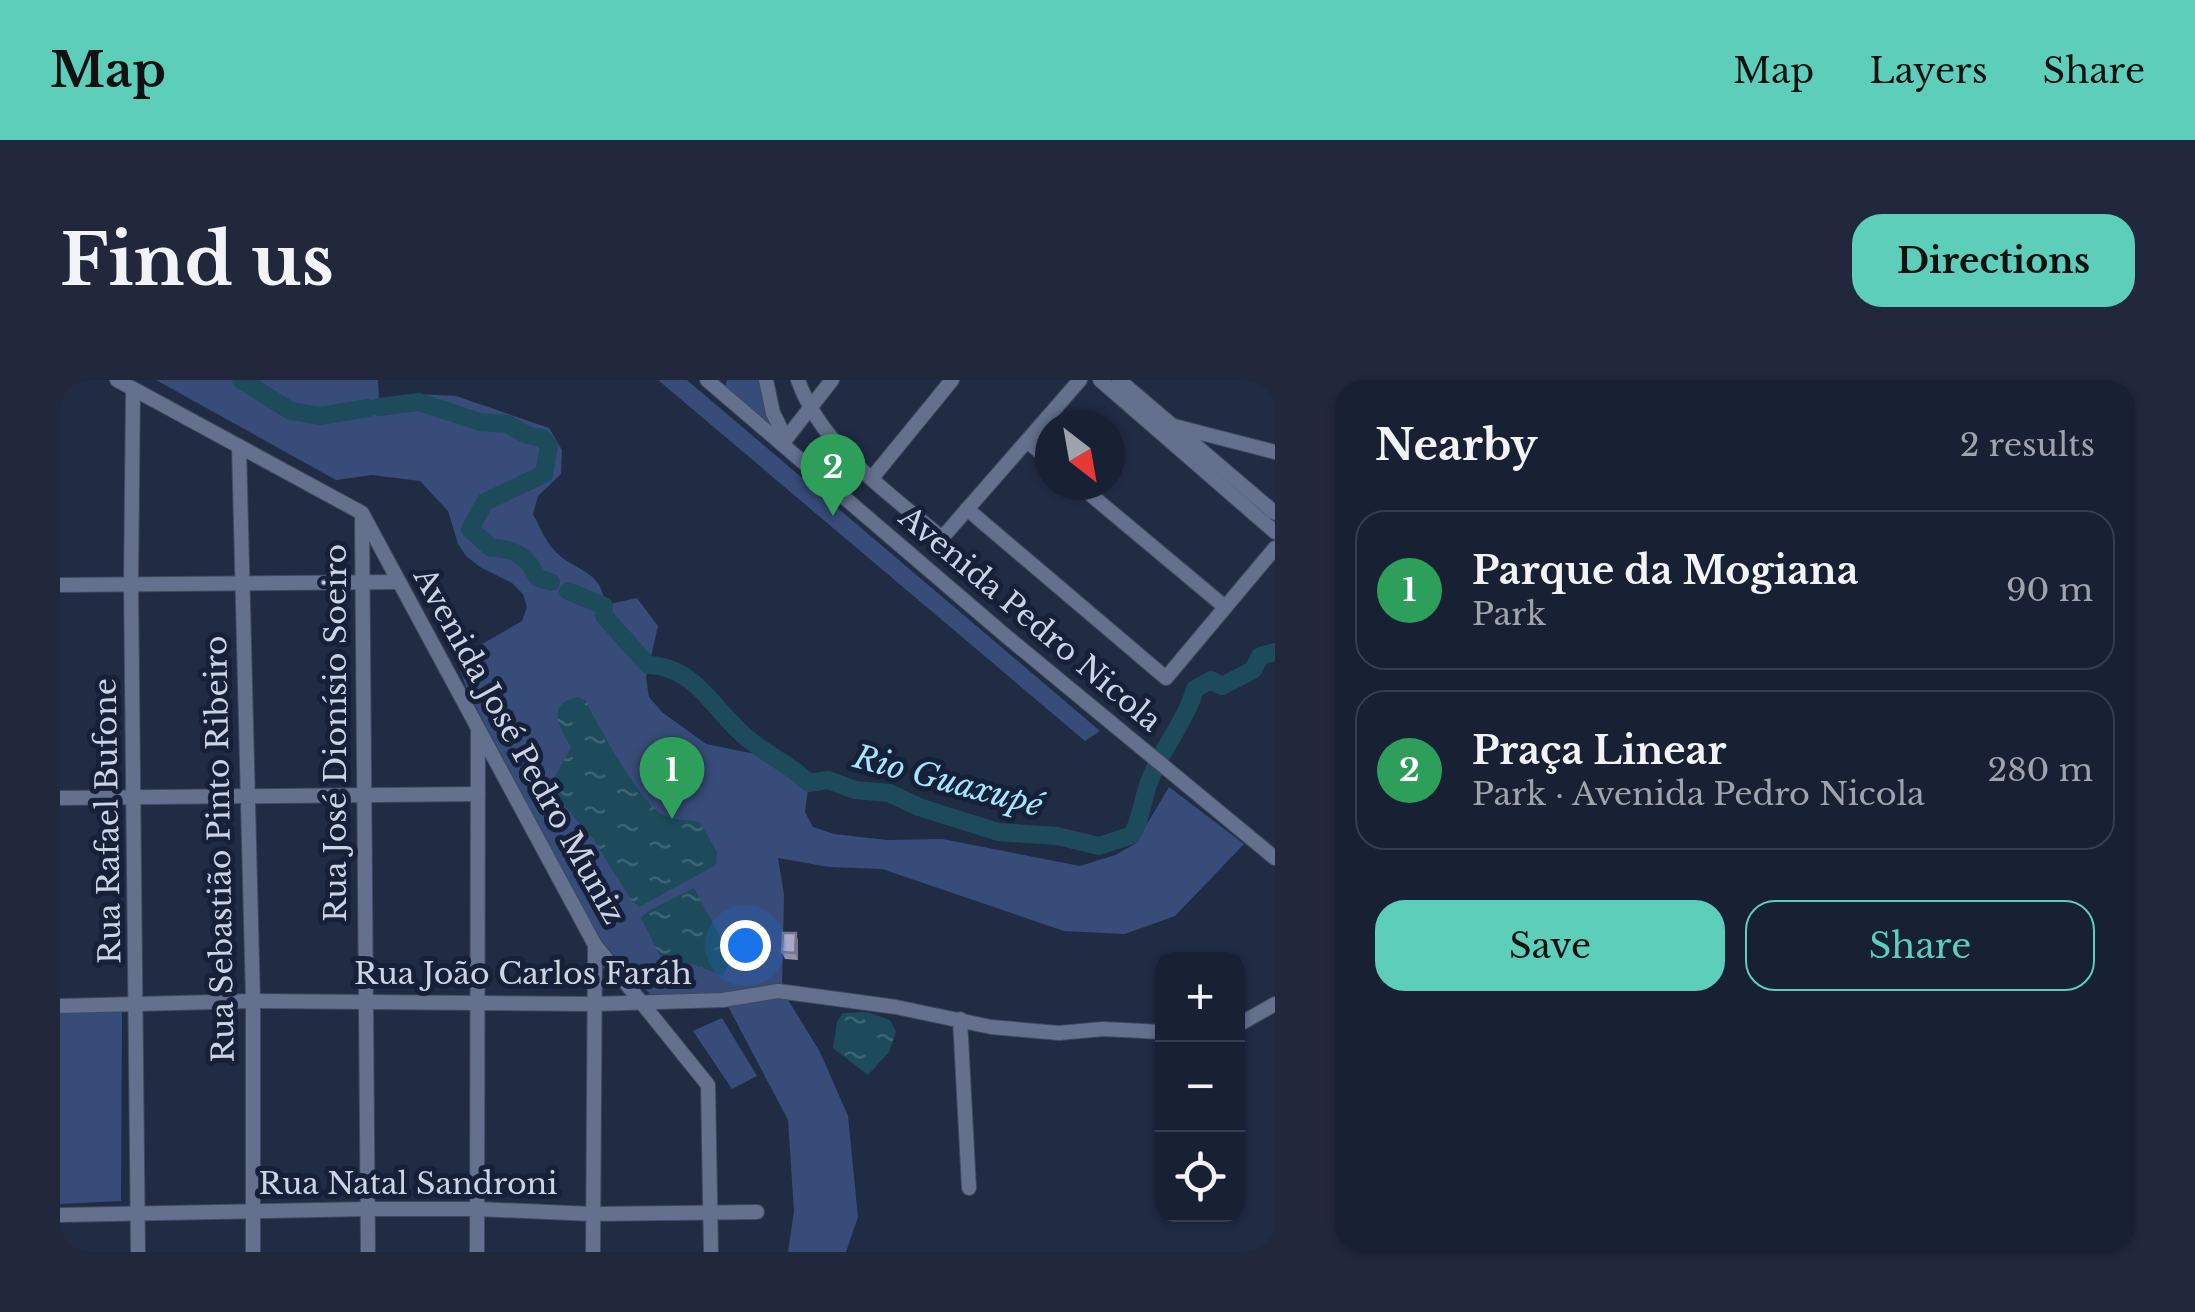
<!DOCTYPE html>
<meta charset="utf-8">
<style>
body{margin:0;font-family:"Libre Baskerville",serif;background:#21283b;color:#f1f3f6}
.controls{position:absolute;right:30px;bottom:30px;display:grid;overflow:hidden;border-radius:20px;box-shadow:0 2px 8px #0004}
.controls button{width:90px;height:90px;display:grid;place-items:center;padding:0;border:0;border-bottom:2px solid #363e4e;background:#182033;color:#f1f3f6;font:50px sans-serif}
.compass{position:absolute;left:975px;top:30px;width:90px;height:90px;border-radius:50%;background:#182033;box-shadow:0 2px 8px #0004;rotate:149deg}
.you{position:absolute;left:685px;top:565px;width:35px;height:35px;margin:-25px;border:8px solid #fff;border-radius:50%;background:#1a73e8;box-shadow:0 0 0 15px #1a73e833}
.badge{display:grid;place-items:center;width:65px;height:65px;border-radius:50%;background:#5cceba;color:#fff;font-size:32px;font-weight:700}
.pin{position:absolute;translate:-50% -82px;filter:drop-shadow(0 2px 5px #0008)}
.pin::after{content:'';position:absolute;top:52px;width:35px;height:30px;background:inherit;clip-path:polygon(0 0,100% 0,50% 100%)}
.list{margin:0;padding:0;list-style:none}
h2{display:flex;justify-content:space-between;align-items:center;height:130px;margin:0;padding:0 40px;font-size:42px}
h2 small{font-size:32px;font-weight:400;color:#9fa3ac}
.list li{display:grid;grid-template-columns:65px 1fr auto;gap:30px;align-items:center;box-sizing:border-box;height:160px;margin:0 20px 20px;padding:0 20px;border:2px solid #363e4e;border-radius:30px}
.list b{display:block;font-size:38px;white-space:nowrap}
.list p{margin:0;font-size:32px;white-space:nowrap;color:#9fa3ac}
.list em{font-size:32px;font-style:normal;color:#9fa3ac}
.actions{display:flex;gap:20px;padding:30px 40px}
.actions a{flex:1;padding:22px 0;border:2px solid #5cceba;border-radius:30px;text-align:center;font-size:35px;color:#5cceba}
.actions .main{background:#5cceba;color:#111}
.icon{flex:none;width:55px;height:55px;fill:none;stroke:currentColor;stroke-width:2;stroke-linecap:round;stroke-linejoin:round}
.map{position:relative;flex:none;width:1215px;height:872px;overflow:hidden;border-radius:30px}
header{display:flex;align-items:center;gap:60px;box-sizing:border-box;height:140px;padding:0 50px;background:#5cceba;color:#111}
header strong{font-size:48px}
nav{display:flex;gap:55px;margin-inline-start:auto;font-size:35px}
.intro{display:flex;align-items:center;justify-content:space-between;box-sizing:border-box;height:240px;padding:0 60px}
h1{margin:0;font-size:70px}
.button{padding:25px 45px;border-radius:30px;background:#5cceba;color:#111;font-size:35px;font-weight:700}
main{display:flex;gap:60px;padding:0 60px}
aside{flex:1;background:#182033;border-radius:30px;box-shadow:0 2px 8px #0004}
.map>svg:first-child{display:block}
.park{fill:#384c7a}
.water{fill:url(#water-ripples)}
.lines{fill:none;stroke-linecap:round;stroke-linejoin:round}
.river{stroke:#1d4b5b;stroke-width:18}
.minor-casing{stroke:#40485d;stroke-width:16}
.minor{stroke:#63718e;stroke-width:14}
.wall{fill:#9390ad}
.shaded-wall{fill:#78758d}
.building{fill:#aba7c9;stroke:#78758d;stroke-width:2.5}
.labels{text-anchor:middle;stroke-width:10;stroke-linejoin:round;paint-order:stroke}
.street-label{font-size:30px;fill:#ccd4e4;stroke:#162139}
.water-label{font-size:32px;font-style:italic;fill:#a5e6ff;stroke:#162139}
</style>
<header>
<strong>Map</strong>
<nav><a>Map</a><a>Layers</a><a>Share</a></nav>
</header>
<div class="intro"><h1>Find us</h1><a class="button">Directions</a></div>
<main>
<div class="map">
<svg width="1215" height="872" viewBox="0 0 1215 872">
<defs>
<pattern id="water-ripples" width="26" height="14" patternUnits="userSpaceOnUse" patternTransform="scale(2.5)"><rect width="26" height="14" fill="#1d4b5b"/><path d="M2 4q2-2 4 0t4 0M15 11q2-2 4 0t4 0" fill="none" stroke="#3d6472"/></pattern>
</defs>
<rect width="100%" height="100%" fill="#202b44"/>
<!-- park -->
<g class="park">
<path d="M96 0H318L319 19 356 14 396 16 489 48 502 70 501 94 478 116 473 134C479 145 485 160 493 169 514 193 541 187 545 225L577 218 598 246 586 298 589 317 602 332 646 364 695 374 737 399 749 403 745 432 753 447 774 454 827 460 882 459 1020 486 1055 475 1075 464 1109 407 1184 464 1115 536 1065 554 1004 551 822 489 769 487 718 478 724 515 722 610 760 672 788 736 798 837 786 872H728L734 831 728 740 662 615 590 614 538 558 408 312 396 279 462 241 467 227 463 214 452 203 420 187 406 176 398 164 388 131 360 101 312 95 276 100Z"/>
<polygon points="598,0 627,0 1040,351 1025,361"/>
<polygon points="667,0 702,0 713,49 664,9"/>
<polygon points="62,630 61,821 0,824 0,632"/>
<polygon points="662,638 697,696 672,709 633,651"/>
</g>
<!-- water -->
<g class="water">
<path d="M519 317 525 320C540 348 577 418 601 434 612 441 627 439 640 442L657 472 656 485 579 527 571 520 534 460 491 410C496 389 503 385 511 367 499 349 485 322 519 317Z"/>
<polygon points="634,508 670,575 671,582 662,596 633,584 604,584 581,538 588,531"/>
<polygon points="807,632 830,640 836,652 829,672 808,695 773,668 777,642 783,633"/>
</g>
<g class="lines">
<!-- river -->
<g class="river">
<polyline points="181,0 231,31 260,36 308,28"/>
<path d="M319 27 359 22 420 42 447 44 467 55 482 58 489 66 484 94 425 122 410 149 431 168C455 168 467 176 478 198L491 202"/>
<path d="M508 211 544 226V236L588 285C638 286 656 336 692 362 711 377 732 386 749 403L768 400 795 410 829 413 859 427 938 452 997 456 1039 466 1072 455C1082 437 1082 421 1089 402 1101 369 1126 341 1135 309L1151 300 1162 306 1193 290 1200 276 1215 272"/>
</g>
<!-- minor casing -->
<g class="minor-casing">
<g id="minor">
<polyline points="57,0 302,133 535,565 648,705 651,872"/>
<polyline points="647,0 946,256 1215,478"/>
<polyline points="706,0 713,33 726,59"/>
<path d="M738 0C762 68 829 113 882 158L1020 0"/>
<polyline points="1040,0 1215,152"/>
<polyline points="1059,0 1215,133"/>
<polyline points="73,9 71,204 78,872"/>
<polyline points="1114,46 1215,72"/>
<polyline points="967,61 990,80"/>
<polyline points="722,64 772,0"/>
<polyline points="179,66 193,621 193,872"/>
<polyline points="812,98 892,0"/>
<polyline points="1019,105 1165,227"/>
<polyline points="907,129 1106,298 1215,168"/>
<polyline points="302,139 308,872"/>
<polyline points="0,205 339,202"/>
<polyline points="0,418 418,414"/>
<polyline points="0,626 193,621 534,624 663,620 718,611 836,627 931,647 999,653 1043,649 1102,652"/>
<polyline points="900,639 909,808"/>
<polyline points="1178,645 1215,624"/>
<polyline points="0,835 308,829 417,829 533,834 697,832"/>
<polyline points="417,872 418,352"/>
<polyline points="533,872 535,565"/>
</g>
</g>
<!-- minor -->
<use href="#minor" class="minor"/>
</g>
<!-- wall -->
<polygon class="wall" points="738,560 738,580 725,579 722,572"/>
<!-- shaded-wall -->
<polygon class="shaded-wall" points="736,553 738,560 738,580 735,573"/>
<!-- building -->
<polygon class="building" points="723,553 736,553 735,573 722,572"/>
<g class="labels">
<!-- street labels -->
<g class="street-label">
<text transform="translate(970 239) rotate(40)" y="10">Avenida Pedro Nicola</text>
<text transform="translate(276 353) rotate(-90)" y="10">Rua José Dionísio Soeiro</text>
<text transform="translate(459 366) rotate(61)" y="10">Avenida José Pedro Muniz</text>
<text transform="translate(48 441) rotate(-91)" y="10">Rua Rafael Bufone</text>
<text transform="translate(160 469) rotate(-91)" y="10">Rua Sebastião Pinto Ribeiro</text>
<text x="463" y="604">Rua João Carlos Faráh</text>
<text x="348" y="814">Rua Natal Sandroni</text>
</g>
<!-- water labels -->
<g class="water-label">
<text transform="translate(888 401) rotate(15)" y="11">Rio Guaxupé</text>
</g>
</g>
</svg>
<div class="controls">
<button>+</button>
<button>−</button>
<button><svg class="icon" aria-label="locate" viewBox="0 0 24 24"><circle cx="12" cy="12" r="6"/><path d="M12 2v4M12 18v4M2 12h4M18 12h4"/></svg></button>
</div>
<svg class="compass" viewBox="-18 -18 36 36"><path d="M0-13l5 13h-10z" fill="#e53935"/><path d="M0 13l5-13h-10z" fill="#9fa3ac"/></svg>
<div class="you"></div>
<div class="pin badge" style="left:612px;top:439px;background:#2e9e5b">1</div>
<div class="pin badge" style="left:773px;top:136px;background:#2e9e5b">2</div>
</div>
<aside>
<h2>Nearby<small>2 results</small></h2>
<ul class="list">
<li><span class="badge" style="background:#2e9e5b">1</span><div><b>Parque da Mogiana</b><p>Park</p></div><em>90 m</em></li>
<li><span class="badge" style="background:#2e9e5b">2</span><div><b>Praça Linear</b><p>Park · Avenida Pedro Nicola</p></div><em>280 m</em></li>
</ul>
<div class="actions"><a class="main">Save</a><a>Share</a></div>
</aside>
</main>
